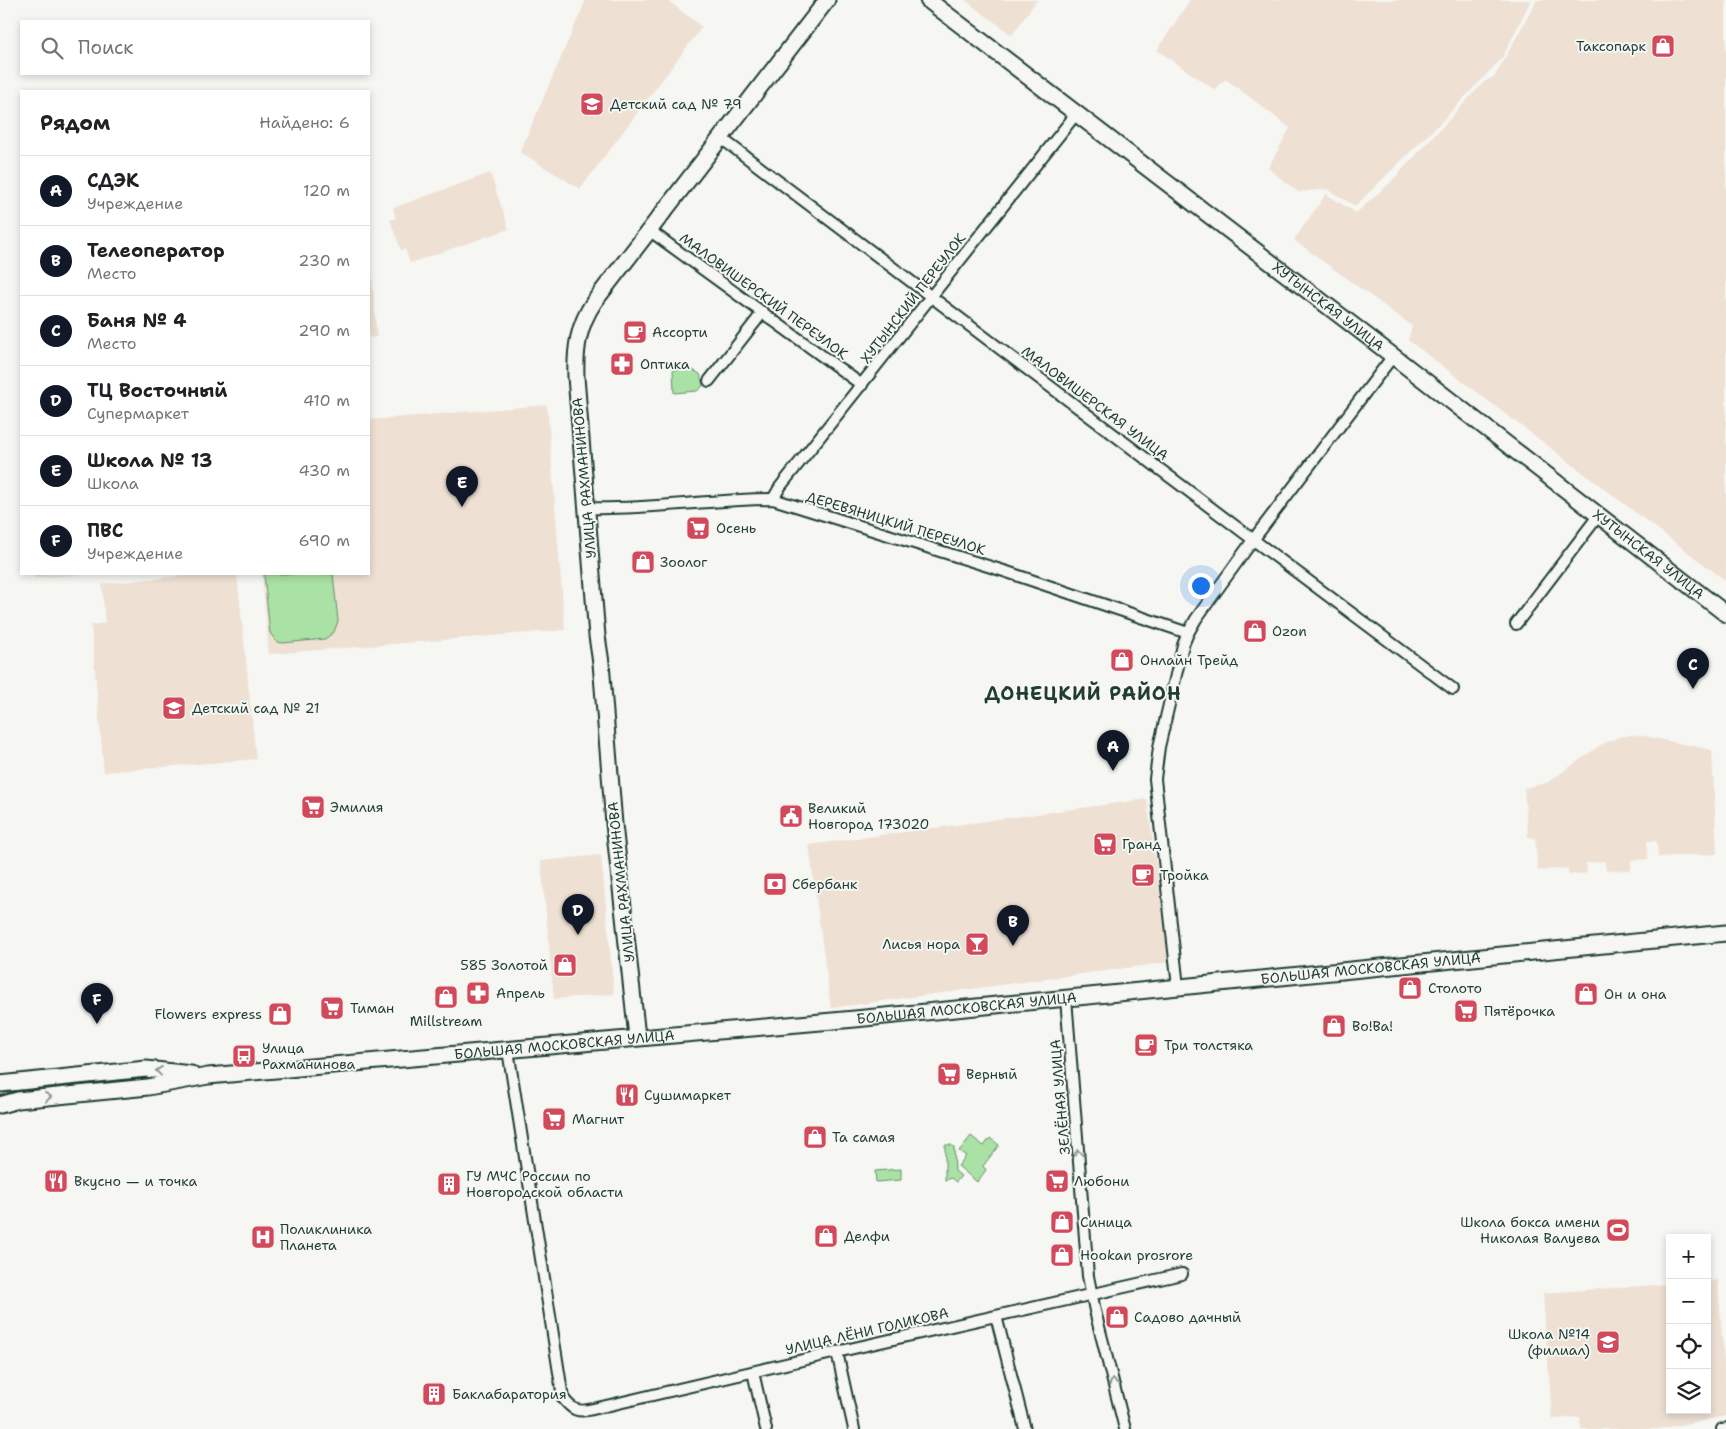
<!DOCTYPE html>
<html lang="ru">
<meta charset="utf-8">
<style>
body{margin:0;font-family:"Shantell Sans",sans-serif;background:#f2f2f2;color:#202124}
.controls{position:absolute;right:15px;bottom:15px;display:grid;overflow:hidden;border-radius:0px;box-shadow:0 2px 8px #0003}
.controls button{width:45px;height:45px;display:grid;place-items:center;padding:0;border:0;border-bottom:1px solid #e0e0e0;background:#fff;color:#202124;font:25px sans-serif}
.you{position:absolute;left:1200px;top:585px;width:18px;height:18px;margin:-12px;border:4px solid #fff;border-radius:50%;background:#1a73e8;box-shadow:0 0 0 8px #1a73e833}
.badge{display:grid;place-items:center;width:32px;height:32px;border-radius:50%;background:#111827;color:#fff;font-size:16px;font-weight:700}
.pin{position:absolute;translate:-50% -41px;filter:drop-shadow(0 1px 2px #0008)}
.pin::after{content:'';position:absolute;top:26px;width:18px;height:15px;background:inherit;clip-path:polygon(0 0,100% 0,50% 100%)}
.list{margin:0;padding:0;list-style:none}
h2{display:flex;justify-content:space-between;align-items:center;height:65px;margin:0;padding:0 20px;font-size:21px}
h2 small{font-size:16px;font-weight:400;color:#757577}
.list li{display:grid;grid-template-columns:32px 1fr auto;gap:15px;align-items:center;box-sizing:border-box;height:70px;padding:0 20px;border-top:1px solid #e0e0e0}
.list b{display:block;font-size:19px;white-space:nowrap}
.list p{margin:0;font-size:16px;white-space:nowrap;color:#757577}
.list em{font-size:16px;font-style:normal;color:#757577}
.icon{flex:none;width:28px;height:28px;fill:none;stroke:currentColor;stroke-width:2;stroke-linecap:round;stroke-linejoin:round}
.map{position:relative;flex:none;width:1726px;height:1429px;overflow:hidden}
.search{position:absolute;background:#fff;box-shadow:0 2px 8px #0003;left:20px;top:20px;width:350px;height:55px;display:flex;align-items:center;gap:12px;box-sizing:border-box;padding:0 18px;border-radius:0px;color:#757577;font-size:19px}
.panel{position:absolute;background:#fff;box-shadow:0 2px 8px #0003;left:20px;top:90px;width:350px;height:485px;border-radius:0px}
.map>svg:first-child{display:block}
.built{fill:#eee0d3}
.green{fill:#aae1a4;stroke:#648f6c}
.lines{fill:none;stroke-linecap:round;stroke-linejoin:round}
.street-casing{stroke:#1f3d34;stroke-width:14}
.secondary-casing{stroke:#1f3d34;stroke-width:19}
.street{stroke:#f6f6f2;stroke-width:10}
.secondary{stroke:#f6f6f2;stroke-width:15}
.oneway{stroke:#8a9a93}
.labels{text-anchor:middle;stroke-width:4;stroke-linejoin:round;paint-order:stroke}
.poi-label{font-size:14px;fill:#1f3d34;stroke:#f6f6f2;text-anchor:start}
.street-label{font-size:14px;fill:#1f3d34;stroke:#f6f6f2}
.district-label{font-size:19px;font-weight:bold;letter-spacing:1px;fill:#1f3d34;stroke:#f6f6f2}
</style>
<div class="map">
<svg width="1726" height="1429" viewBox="0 0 1726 1429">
<rect width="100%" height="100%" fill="#f6f6f2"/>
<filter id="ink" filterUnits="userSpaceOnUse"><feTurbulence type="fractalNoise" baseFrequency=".02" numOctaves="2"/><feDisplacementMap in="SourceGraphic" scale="10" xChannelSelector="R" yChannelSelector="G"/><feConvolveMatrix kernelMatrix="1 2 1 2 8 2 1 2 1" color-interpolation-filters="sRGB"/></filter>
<g filter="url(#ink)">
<!-- built -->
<g class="built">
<polygon points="586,0 667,0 702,27 580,189 520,152"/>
<polygon points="965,0 1037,0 1012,35"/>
<polygon points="1190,0 1531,0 1502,58 1441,122 1355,206 1327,189 1298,192 1268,168 1290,128 1226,79 1214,89 1157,50"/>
<polygon points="1537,0 1726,0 1726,581 1408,340 1412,326 1294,240 1326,194 1356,213 1391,182 1484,82 1495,76"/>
<polygon points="490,173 509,229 410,263 405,249 401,250 390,220 396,218 393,208"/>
<polygon points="369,240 377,337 369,338"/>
<polygon points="547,405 565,630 269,654 262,574 369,574 369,420"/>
<polygon points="34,574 85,574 34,578"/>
<polygon points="200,574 237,574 256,759 104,772 91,625 105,623 102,584"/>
<polygon points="1632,735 1644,736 1712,750 1717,854 1658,857 1657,841 1647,841 1648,859 1631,860 1631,870 1606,871 1605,861 1586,863 1587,873 1569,875 1568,868 1538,871 1535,838 1528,837 1524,788 1547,783 1601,745 1619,737"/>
<polygon points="1147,799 1169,962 831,1008 809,845"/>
<polygon points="601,855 614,994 554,999 541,861"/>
<polygon points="1718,1280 1726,1391 1726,1416 1659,1429 1581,1429 1580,1417 1552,1419 1543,1293 1670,1284 1670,1410 1707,1410 1707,1281"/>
</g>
<!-- green -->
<g class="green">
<polygon points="691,369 700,374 703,386 697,391 674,393 673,370"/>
<polygon points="264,574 333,574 338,621 334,632 325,639 283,643 277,642 270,633"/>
<polygon points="971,1136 984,1146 990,1138 999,1145 983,1166 986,1170 977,1182 958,1166 966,1156 959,1151"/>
<polygon points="945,1145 951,1145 954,1147 955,1171 961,1176 956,1182 951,1178 945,1180"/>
<polygon points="901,1169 901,1180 876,1182 875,1171"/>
</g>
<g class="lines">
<!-- street casing -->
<g class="street-casing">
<g id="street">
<polyline points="721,138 1243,532 1453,689"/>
<polyline points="649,230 862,385"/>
<polyline points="709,381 763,312"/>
<polyline points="773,499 780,487 1076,114"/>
<path d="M587 508C649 510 711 499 773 499L1007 572 1188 633"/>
<polyline points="1516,624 1598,516"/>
<polyline points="1178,987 1155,779 1159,747 1183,645 1188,633 1196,619 1253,540 1393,356"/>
<polyline points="1066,998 1088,1276 1095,1311 1125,1429"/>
<path d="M508 1050 563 1398C572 1410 578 1413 593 1409L854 1348 1182 1274"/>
<polyline points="996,1316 1025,1429"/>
<polyline points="837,1352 854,1429"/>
<polyline points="753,1372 766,1429"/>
<polyline points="1722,1429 1726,1428"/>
</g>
</g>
<!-- secondary casing -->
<g class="secondary-casing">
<g id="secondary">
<path id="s1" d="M928 0 1393 356 1726 614"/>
<path d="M637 1037 614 824 601 663 597 636 576 377C575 349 578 326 594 302L827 0"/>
<polyline points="0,1084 146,1069 191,1074"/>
<path id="s2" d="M0 1105 18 1100 148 1087 208 1076 855 1019 1726 933"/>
</g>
</g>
<!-- street -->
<use href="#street" class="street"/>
<!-- secondary -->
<use href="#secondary" class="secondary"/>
</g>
<!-- one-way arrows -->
<defs><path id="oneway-chevron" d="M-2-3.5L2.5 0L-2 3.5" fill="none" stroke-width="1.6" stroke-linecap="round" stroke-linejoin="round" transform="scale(1.25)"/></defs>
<g class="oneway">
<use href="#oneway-chevron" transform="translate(159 1071) rotate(-174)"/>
<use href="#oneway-chevron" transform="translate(48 1097) rotate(-6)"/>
<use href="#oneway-chevron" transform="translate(1078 1153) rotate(-94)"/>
<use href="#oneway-chevron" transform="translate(1113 1382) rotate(-104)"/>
</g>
</g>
<!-- icons -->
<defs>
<g id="shop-square" transform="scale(1.25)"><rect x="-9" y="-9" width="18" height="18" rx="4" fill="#d1495b" stroke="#f6f6f2"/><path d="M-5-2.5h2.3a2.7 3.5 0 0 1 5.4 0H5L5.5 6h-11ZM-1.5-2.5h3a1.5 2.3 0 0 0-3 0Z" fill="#fff"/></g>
<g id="school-square" transform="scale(1.25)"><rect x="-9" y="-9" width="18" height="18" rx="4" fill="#d1495b" stroke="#f6f6f2"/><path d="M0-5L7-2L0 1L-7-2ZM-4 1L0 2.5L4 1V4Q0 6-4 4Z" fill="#fff"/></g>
<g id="cafe-square" transform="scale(1.25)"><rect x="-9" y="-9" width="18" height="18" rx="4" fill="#d1495b" stroke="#f6f6f2"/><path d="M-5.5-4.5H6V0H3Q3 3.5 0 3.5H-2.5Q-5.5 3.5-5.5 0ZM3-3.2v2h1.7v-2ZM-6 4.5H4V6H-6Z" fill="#fff"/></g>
<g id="pharmacy-square" transform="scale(1.25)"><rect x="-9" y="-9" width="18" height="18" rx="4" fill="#d1495b" stroke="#f6f6f2"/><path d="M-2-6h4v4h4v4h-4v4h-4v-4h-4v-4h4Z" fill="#fff"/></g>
<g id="supermarket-square" transform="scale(1.25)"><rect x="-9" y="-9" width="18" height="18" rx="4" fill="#d1495b" stroke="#f6f6f2"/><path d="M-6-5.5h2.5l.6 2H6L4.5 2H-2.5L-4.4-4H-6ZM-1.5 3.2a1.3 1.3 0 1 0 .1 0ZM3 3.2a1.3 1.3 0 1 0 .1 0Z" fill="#fff"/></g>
<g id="civic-square" transform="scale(1.25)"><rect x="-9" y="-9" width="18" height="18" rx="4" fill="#d1495b" stroke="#f6f6f2"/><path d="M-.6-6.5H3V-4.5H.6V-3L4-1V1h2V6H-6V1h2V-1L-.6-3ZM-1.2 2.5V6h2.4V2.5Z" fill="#fff"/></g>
<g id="bank-square" transform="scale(1.25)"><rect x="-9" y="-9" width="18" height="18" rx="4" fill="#d1495b" stroke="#f6f6f2"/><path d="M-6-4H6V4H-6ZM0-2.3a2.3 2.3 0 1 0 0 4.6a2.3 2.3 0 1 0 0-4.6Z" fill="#fff"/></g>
<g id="bar-square" transform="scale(1.25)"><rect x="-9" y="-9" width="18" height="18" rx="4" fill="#d1495b" stroke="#f6f6f2"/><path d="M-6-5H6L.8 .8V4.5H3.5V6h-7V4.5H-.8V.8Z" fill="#fff"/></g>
<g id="bus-square" transform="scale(1.25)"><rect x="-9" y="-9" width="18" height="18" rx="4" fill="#d1495b" stroke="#f6f6f2"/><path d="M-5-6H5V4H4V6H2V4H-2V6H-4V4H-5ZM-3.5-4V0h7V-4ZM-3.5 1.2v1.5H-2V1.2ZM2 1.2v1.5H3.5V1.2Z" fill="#fff"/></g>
<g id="restaurant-square" transform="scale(1.25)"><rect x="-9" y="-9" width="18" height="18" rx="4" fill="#d1495b" stroke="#f6f6f2"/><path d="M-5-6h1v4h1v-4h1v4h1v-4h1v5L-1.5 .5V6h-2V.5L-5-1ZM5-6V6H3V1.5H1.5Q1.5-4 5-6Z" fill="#fff"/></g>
<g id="building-square" transform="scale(1.25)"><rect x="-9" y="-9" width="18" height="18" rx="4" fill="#d1495b" stroke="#f6f6f2"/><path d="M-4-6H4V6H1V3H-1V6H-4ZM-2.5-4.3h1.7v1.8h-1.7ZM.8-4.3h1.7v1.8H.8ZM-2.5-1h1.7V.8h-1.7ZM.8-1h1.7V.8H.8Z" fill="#fff"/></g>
<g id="stadium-square" transform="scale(1.25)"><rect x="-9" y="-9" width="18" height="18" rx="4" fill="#d1495b" stroke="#f6f6f2"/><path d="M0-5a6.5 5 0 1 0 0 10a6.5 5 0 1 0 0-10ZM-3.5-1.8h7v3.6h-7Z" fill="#fff"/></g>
<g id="hospital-square" transform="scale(1.25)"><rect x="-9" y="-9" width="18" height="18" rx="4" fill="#d1495b" stroke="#f6f6f2"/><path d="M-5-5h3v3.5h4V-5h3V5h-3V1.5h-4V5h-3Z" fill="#fff"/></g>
</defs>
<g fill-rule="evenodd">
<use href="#shop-square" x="1663" y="46"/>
<use href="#school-square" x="592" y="104"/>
<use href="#cafe-square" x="635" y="332"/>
<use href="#pharmacy-square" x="622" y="364"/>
<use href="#supermarket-square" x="698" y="528"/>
<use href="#shop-square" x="643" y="562"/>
<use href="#shop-square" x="1255" y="631"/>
<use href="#shop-square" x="1122" y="660"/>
<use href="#school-square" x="174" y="708"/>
<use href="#supermarket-square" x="313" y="807"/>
<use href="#civic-square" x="791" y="816"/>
<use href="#supermarket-square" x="1105" y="844"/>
<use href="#cafe-square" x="1143" y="875"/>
<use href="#bank-square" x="775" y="884"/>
<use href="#bar-square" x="977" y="944"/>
<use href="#shop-square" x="565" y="965"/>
<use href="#shop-square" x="1410" y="988"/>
<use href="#pharmacy-square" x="478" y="993"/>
<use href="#shop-square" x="1586" y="994"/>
<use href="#shop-square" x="446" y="997"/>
<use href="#supermarket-square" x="332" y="1008"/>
<use href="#supermarket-square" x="1466" y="1011"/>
<use href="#shop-square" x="280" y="1014"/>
<use href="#shop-square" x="1334" y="1026"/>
<use href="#cafe-square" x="1146" y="1045"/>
<use href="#bus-square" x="244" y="1056"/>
<use href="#supermarket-square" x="949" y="1074"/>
<use href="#restaurant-square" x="627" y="1095"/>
<use href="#supermarket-square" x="554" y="1119"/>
<use href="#shop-square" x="815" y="1137"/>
<use href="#restaurant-square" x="56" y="1181"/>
<use href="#supermarket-square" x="1057" y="1181"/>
<use href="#building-square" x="449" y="1184"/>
<use href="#shop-square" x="1062" y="1222"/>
<use href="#stadium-square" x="1618" y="1230"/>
<use href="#shop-square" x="826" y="1236"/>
<use href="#hospital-square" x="263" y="1237"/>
<use href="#shop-square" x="1062" y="1255"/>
<use href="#shop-square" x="1117" y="1317"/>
<use href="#school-square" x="1608" y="1342"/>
<use href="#building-square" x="434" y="1394"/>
</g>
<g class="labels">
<!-- poi labels -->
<g class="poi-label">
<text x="1646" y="51" text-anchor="end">Таксопарк</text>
<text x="610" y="109">Детский сад № 79</text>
<text x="652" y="337">Ассорти</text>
<text x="640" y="369">Оптика</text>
<text x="716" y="533">Осень</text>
<text x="660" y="567">Зоолог</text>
<text x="1272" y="636">Ozon</text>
<text x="1140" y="665">Онлайн Трейд</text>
<text x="192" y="713">Детский сад № 21</text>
<text x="330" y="812">Эмилия</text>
<text x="808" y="813">Великий<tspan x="808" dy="16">Новгород 173020</tspan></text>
<text x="1122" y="849">Гранд</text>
<text x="1160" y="880">Тройка</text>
<text x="792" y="889">Сбербанк</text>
<text x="960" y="949" text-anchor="end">Лисья нора</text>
<text x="548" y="970" text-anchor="end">585 Золотой</text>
<text x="1428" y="993">Столото</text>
<text x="496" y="998">Апрель</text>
<text x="1604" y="999">Он и она</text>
<text x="350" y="1013">Тиман</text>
<text x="1484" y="1016">Пятёрочка</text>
<text x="262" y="1019" text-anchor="end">Flowers express</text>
<text x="446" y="1026" text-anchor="middle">Millstream</text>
<text x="1352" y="1031">Во!Ва!</text>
<text x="1164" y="1050">Три толстяка</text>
<text x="262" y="1053">Улица<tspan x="262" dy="16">Рахманинова</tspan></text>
<text x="966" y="1079">Верный</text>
<text x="644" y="1100">Сушимаркет</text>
<text x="572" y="1124">Магнит</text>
<text x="832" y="1142">Та самая</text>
<text x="466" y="1181">ГУ МЧС России по<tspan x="466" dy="16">Новгородской области</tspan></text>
<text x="74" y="1186">Вкусно — и точка</text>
<text x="1074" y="1186">Любони</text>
<text x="1080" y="1227">Синица</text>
<text x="1600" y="1227" text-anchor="end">Школа бокса имени<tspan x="1600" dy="16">Николая Валуева</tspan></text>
<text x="280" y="1234">Поликлиника<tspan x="280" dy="16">Планета</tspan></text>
<text x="844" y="1241">Делфи</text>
<text x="1080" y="1260">Hookan prosrore</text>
<text x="1134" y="1322">Садово дачный</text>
<text x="1590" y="1339" text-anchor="end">Школа №14<tspan x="1590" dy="16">(филиал)</tspan></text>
<text x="452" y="1399">Баклабаратория</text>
</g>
<!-- street labels -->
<g class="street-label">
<text transform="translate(764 296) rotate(36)" y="5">МАЛОВИШЕРСКИЙ ПЕРЕУЛОК</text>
<text transform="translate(913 298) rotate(-52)" y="5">ХУТЫНСКИЙ ПЕРЕУЛОК</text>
<text dy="5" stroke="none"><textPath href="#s1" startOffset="504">ХУТЫНСКАЯ УЛИЦА</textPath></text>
<text transform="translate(1095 403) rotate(37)" y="5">МАЛОВИШЕРСКАЯ УЛИЦА</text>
<text transform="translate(584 478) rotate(-95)" y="5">УЛИЦА РАХМАНИНОВА</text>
<text transform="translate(896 523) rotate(17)" y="5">ДЕРЕВЯНИЦКИЙ ПЕРЕУЛОК</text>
<text dy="5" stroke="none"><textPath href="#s1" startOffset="909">ХУТЫНСКАЯ УЛИЦА</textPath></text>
<text transform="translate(621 882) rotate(-96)" y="5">УЛИЦА РАХМАНИНОВА</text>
<text dy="5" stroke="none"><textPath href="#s2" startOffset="1378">БОЛЬШАЯ МОСКОВСКАЯ УЛИЦА</textPath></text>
<text dy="5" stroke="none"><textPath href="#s2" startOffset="972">БОЛЬШАЯ МОСКОВСКАЯ УЛИЦА</textPath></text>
<text dy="5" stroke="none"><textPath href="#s2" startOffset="568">БОЛЬШАЯ МОСКОВСКАЯ УЛИЦА</textPath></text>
<text transform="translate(1060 1097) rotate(-95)" y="5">ЗЕЛЁНАЯ УЛИЦА</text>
<text transform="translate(867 1331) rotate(-13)" y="5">УЛИЦА ЛЁНИ ГОЛИКОВА</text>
</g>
<!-- district labels -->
<g class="district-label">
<text x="1083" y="700">ДОНЕЦКИЙ РАЙОН</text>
</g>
</g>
</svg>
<div class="controls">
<button>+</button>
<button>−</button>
<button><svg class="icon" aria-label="locate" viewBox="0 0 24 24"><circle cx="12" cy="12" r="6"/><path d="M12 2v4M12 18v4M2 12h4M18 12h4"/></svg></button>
<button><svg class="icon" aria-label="layers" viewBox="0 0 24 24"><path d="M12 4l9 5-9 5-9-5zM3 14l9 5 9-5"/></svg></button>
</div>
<div class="you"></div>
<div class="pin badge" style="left:1113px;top:771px">A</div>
<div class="pin badge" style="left:1013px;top:946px">B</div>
<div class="pin badge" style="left:1693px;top:689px">C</div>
<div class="pin badge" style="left:578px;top:935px">D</div>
<div class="pin badge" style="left:462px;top:507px">E</div>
<div class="pin badge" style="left:97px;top:1024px">F</div>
<div class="search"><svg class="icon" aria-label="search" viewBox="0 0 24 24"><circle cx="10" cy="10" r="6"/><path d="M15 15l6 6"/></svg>Поиск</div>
<section class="panel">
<h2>Рядом<small>Найдено: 6</small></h2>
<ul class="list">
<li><span class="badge">A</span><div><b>СДЭК</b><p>Учреждение</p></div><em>120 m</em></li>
<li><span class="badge">B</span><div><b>Телеоператор</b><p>Место</p></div><em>230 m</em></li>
<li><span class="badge">C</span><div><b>Баня № 4</b><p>Место</p></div><em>290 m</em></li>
<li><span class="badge">D</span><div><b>ТЦ Восточный</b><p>Супермаркет</p></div><em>410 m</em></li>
<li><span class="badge">E</span><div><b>Школа № 13</b><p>Школа</p></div><em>430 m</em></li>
<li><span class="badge">F</span><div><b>ПВС</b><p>Учреждение</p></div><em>690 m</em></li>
</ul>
</section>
</div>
